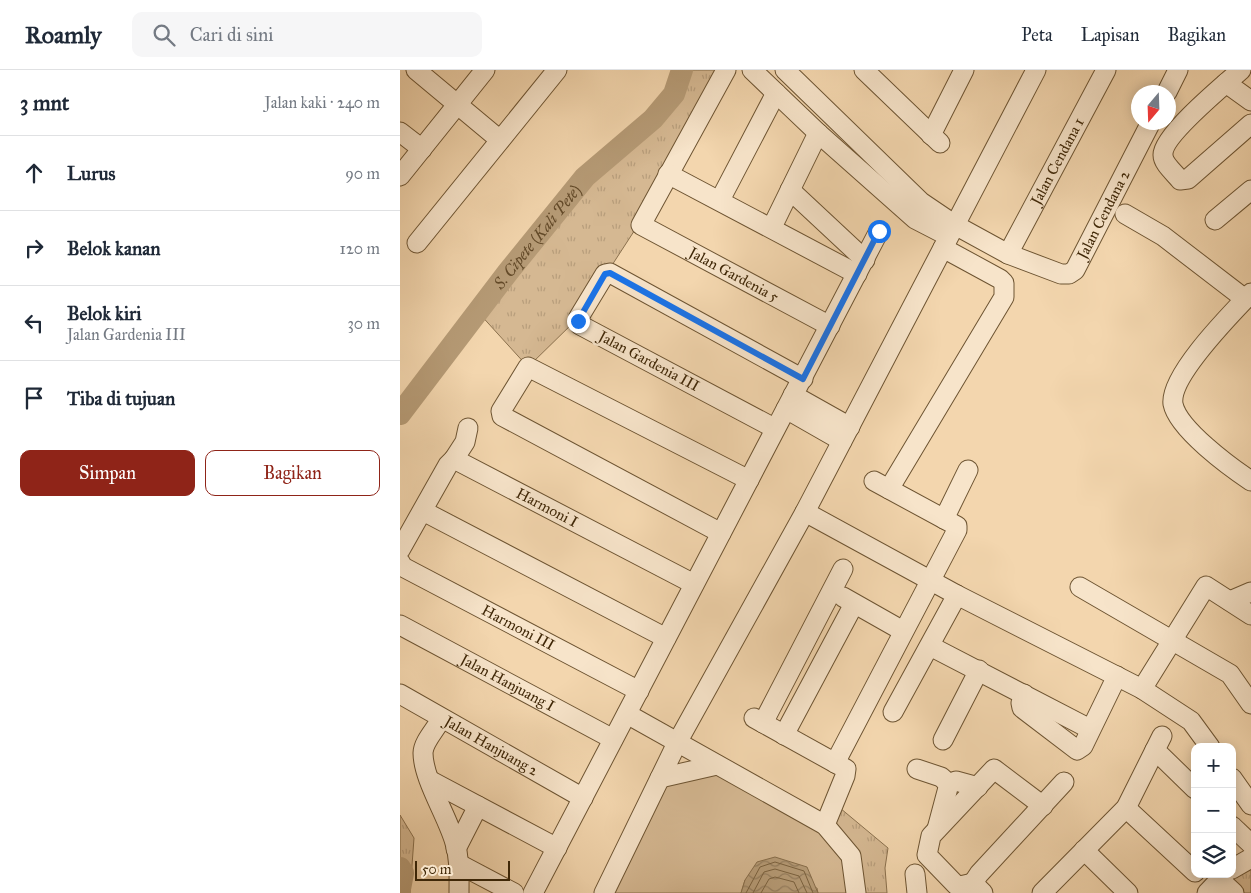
<!DOCTYPE html>
<html lang="id">
<meta charset="utf-8">
<style>
body{margin:0;font-family:"IM FELL Great Primer",serif;background:#f6f6f7;color:#1f2937}
.controls{position:absolute;right:15px;bottom:15px;display:grid;overflow:hidden;border-radius:10px;box-shadow:0 2px 12px #0003}
.controls button{width:45px;height:45px;display:grid;place-items:center;padding:0;border:0;border-bottom:1px solid #e0e1e3;background:#fff;color:#1f2937;font:25px sans-serif}
.compass{position:absolute;left:731px;top:15px;width:45px;height:45px;border-radius:50%;background:#fff;box-shadow:0 2px 12px #0003;rotate:199deg}
.scale{position:absolute;left:15px;bottom:12px;width:95px;box-sizing:border-box;padding-left:5px;border:2px solid #402808;border-top:0;font-size:14px;line-height:18px;white-space:nowrap;color:#402808;-webkit-text-stroke:4px #f7e4ca;paint-order:stroke}
.stop{position:absolute;width:15px;height:15px;margin:-11px;border:4px solid #1a73e8;border-radius:50%;background:#fff}
.stop.end{background:#1a73e8;border-color:#fff;box-shadow:0 1px 5px #0008}
.list{margin:0;padding:0;list-style:none}
h2{display:flex;justify-content:space-between;align-items:center;height:65px;margin:0;padding:0 20px;font-size:21px}
h2 small{font-size:16px;font-weight:400;color:#747a83}
.list li{display:grid;grid-template-columns:32px 1fr auto;gap:15px;align-items:center;box-sizing:border-box;height:75px;padding:0 20px;border-top:1px solid #e0e1e3}
.list b{display:block;font-size:19px;white-space:nowrap}
.list p{margin:0;font-size:16px;white-space:nowrap;color:#747a83}
.list em{font-size:16px;font-style:normal;color:#747a83}
.actions{display:flex;gap:10px;padding:15px 20px}
.actions a{flex:1;padding:11px 0;border:1px solid #8f2418;border-radius:10px;text-align:center;font-size:18px;color:#8f2418}
.actions .main{background:#8f2418;color:#fff}
.icon{flex:none;width:28px;height:28px;fill:none;stroke:currentColor;stroke-width:2;stroke-linecap:round;stroke-linejoin:round}
.map{position:relative;flex:none;width:851px;height:823px;overflow:hidden}
header{display:flex;align-items:center;gap:30px;box-sizing:border-box;height:70px;padding:0 25px;background:#fff;border-bottom:1px solid #e0e1e3}
header strong{font-size:24px}
nav{display:flex;gap:28px;margin-inline-start:auto;font-size:18px}
.search{width:350px;height:45px;background:#f6f6f7;display:flex;align-items:center;gap:12px;box-sizing:border-box;padding:0 18px;border-radius:10px;color:#747a83;font-size:19px}
main{display:flex}
aside{flex:1;background:#fff}
.map>svg:first-child{display:block}
.grass{fill:url(#grass-tufts);stroke:#8a704d}
.green{fill:#d5b892;stroke:#8a704d}
.water{fill:url(#water-waves);stroke:#876d4a}
.lines{fill:none;stroke-linecap:round;stroke-linejoin:round}
.shore{stroke:#7b623f;stroke-width:1}
.river{stroke:#b69b76;stroke-width:22}
.minor-casing{stroke:#6d5432;stroke-width:21}
.minor{stroke:#f7e4ca;stroke-width:19}
.route{stroke:#1a73e8;stroke-width:6}
.labels{text-anchor:middle;stroke-width:5;stroke-linejoin:round;paint-order:stroke}
.street-label{font-size:15px;fill:#402808;stroke:#f7e4ca}
.water-label{font-size:16px;font-style:italic;fill:#634a29;stroke:#f7e4ca}
</style>
<header>
<strong>Roamly</strong>
<div class="search"><svg class="icon" aria-label="search" viewBox="0 0 24 24"><circle cx="10" cy="10" r="6"/><path d="M15 15l6 6"/></svg>Cari di sini</div>
<nav><a>Peta</a><a>Lapisan</a><a>Bagikan</a></nav>
</header>
<main>
<aside>
<h2>3 mnt<small>Jalan kaki · 240 m</small></h2>
<ul class="list">
<li><svg class="icon" aria-label="ahead" viewBox="0 0 24 24"><path d="M12 20V5M6 11l6-6 6 6"/></svg><div><b>Lurus</b></div><em>90 m</em></li>
<li><svg class="icon" aria-label="right" viewBox="0 0 24 24"><path d="M7 20v-9h11M14 6l5 5-5 5"/></svg><div><b>Belok kanan</b></div><em>120 m</em></li>
<li><svg class="icon" aria-label="left" viewBox="0 0 24 24"><path d="M17 20v-9H6M10 6l-5 5 5 5"/></svg><div><b>Belok kiri</b><p>Jalan Gardenia III</p></div><em>30 m</em></li>
<li><svg class="icon" aria-label="arrive" viewBox="0 0 24 24"><path d="M6 21V4h12l-3 4 3 4H6"/></svg><div><b>Tiba di tujuan</b></div></li>
</ul>
<div class="actions"><a class="main">Simpan</a><a>Bagikan</a></div>
</aside>
<div class="map">
<svg width="851" height="823" viewBox="0 0 851 823">
<defs>
<pattern id="grass-tufts" width="24" height="20" patternUnits="userSpaceOnUse" patternTransform="scale(1.25)"><rect width="24" height="20" fill="#d5b892"/><path d="M3 7l-1-3M5 7V3M7 7l1-3M15 17l-1-3M17 17v-4M19 17l1-3" fill="none" stroke="#b89e7c"/></pattern>
<pattern id="water-waves" width="16" height="10" patternUnits="userSpaceOnUse" patternTransform="scale(1.25)"><rect width="16" height="10" fill="#b69b76"/><path d="M0 5q4-4 8 0t8 0" fill="none" stroke="#957e5f"/></pattern>
</defs>
<rect width="100%" height="100%" fill="#f3d6ae"/>
<filter id="stains"><feTurbulence type="fractalNoise" baseFrequency=".004" numOctaves="4"/><feColorMatrix values="0 0 0 0 .2 0 0 0 0 .09 0 0 0 0 .02 0 0 0 .5 -.17"/></filter>
<radialGradient id="worn" r=".72"><stop offset=".6" stop-color="#630" stop-opacity="0"/><stop offset="1" stop-color="#630" stop-opacity=".3"/></radialGradient>
<!-- grass -->
<g class="grass">
<polygon points="282,0 326,0 240,152 203,209 176,250 128,297 78,242 185,107 244,57 274,24"/>
<polygon points="434,733 488,778 485,798 487,823 456,823 425,755"/>
<polygon points="0,745 14,768 10,823 0,823"/>
<polygon points="851,788 851,823 834,823 825,804"/>
</g>
<!-- green -->
<polygon class="green" points="317,695 425,755 451,786 456,823 418,823 417,818 345,810 341,823 204,823 260,708"/>
<!-- water -->
<polygon class="water" points="375,787 407,797 418,823 341,823 345,810 357,792"/>
<g class="lines">
<!-- shore -->
<g class="shore">
<polyline points="346,823 360,797 375,792 404,801 413,823"/>
<polyline points="353,823 364,802 375,799 399,806 407,823"/>
<polyline points="361,823 369,809 375,807 394,812 399,823"/>
</g>
<!-- river -->
<g class="river">
<path id="s1" d="M0 344 108 202 185 107 253 49 274 24 282 0"/>
<polyline points="0,798 3,803 0,819"/>
</g>
<!-- minor casing -->
<g class="minor-casing">
<g id="minor">
<polyline points="16,0 100,70"/>
<path id="s2" d="M326 0 241 155 430 256"/>
<polyline points="352,0 418,63 515,149 548,166"/>
<path id="s3" d="M385 0 521 132 555 155 608 184 661 204H669L675 200 751 52"/>
<polyline points="464,0 540,73"/>
<path d="M841 0C825 14 762 66 763 85 763 94 775 103 780 110L788 109 851 54"/>
<polyline points="826,13 851,31"/>
<polyline points="767,22 778,0"/>
<polyline points="0,62 22,79"/>
<polyline points="531,65 564,0"/>
<polyline points="268,104 457,204"/>
<polyline points="0,106 85,0"/>
<polyline points="390,120 465,190"/>
<polyline points="320,130 376,23"/>
<polyline points="725,144 763,166 845,229"/>
<polyline points="815,150 851,120"/>
<polyline points="372,157 418,63"/>
<polyline points="17,173 157,0"/>
<path id="s4" d="M608 184 706 0"/>
<path d="M851 223C832 243 769 306 773 334 778 359 830 397 851 411"/>
<polyline points="393,325 450,357"/>
<polyline points="386,339 442,371"/>
<polyline points="374,358 180,255 179,247 205,204 210,203 403,309"/>
<polyline points="54,389 65,372 68,358"/>
<polyline points="489,419 604,227 604,213 600,209 543,178"/>
<polyline points="23,441 266,568"/>
<polyline points="405,442 557,525 742,619 791,651 810,677"/>
<polyline points="544,449 568,400"/>
<polyline points="321,463 102,346 101,341 128,297 349,410"/>
<path id="s5" d="M0 480 48 395 54 389 294 514"/>
<path id="s6" d="M0 492 3 497 239 621"/>
<polyline points="680,517 830,604 851,634"/>
<polyline points="443,527 503,561"/>
<polyline points="830,531 851,522"/>
<path id="s7" d="M0 555 213 669"/>
<polyline points="530,576 690,659"/>
<polyline points="742,619 806,516 851,545"/>
<path id="s8" d="M0 624 183 728"/>
<polyline points="624,624 621,633 622,638 677,680 683,676 717,606"/>
<polyline points="493,642 557,525"/>
<polyline points="227,644 425,755 451,786 456,823"/>
<polyline points="354,648 446,699 445,706 425,755"/>
<path d="M41 649C36 659 23 672 23 683 23 709 48 747 55 773 60 790 59 806 59 823"/>
<polyline points="363,653 443,499"/>
<polyline points="384,665 454,534"/>
<polyline points="762,666 755,680 795,719"/>
<polyline points="543,670 579,600"/>
<polyline points="435,693 557,460 557,456 474,411"/>
<polyline points="517,699 541,707 549,714"/>
<polyline points="260,708 317,695"/>
<polyline points="832,708 851,735"/>
<polyline points="31,711 157,778"/>
<polyline points="726,738 795,802"/>
<polyline points="832,756 851,774"/>
<polyline points="537,759 549,714 556,711 578,717"/>
<polyline points="56,779 78,736"/>
<polyline points="684,780 728,823"/>
<polyline points="59,794 114,823"/>
<polyline points="832,799 851,788"/>
<polyline points="515,804 517,823"/>
<polyline points="820,810 834,823"/>
<polyline points="573,813 560,816 556,815 527,785 531,766 594,699 643,736"/>
<polyline points="133,823 479,161"/>
<polyline points="204,823 278,671 405,442 636,0"/>
<polyline points="583,823 573,813 579,804 664,712"/>
<polyline points="642,823 726,738 755,680"/>
<polyline points="807,823 825,804"/>
</g>
</g>
<!-- minor -->
<use href="#minor" class="minor"/>
</g>
<g class="lines">
<!-- route -->
<polyline class="route" points="178,251 205,204 210,203 403,309 479,161"/>
</g>
<g class="labels">
<!-- street labels -->
<g class="street-label">
<text dy="5" stroke="none"><textPath href="#s4" startOffset="105">Jalan Cendana 1</textPath></text>
<text dy="5" stroke="none"><textPath href="#s3" startOffset="425">Jalan Cendana 2</textPath></text>
<text dy="5" stroke="none"><textPath href="#s2" startOffset="282">Jalan Gardenia 5</textPath></text>
<text transform="translate(249 291) rotate(28)" y="5">Jalan Gardenia III</text>
<text dy="5" stroke="none"><textPath href="#s5" startOffset="211">Harmoni I</textPath></text>
<text dy="5" stroke="none"><textPath href="#s6" startOffset="136">Harmoni III</textPath></text>
<text dy="5" stroke="none"><textPath href="#s7" startOffset="122">Jalan Hanjuang I</textPath></text>
<text dy="5" stroke="none"><textPath href="#s8" startOffset="105">Jalan Hanjuang 2</textPath></text>
</g>
<!-- water labels -->
<g class="water-label">
<text dy="6" stroke="none"><textPath href="#s1" startOffset="224">S. Cipete (Kali Pete)</textPath></text>
</g>
</g>
<rect width="100%" height="100%" filter="url(#stains)"/>
<rect width="100%" height="100%" fill="url(#worn)"/>
</svg>
<div class="controls">
<button>+</button>
<button>−</button>
<button><svg class="icon" aria-label="layers" viewBox="0 0 24 24"><path d="M12 4l9 5-9 5-9-5zM3 14l9 5 9-5"/></svg></button>
</div>
<svg class="compass" viewBox="-18 -18 36 36"><path d="M0-13l5 13h-10z" fill="#e53935"/><path d="M0 13l5-13h-10z" fill="#747a83"/></svg>
<div class="scale">50 m</div>
<div class="stop" style="left:479px;top:161px"></div>
<div class="stop end" style="left:178px;top:251px"></div>
</div>
</main>
